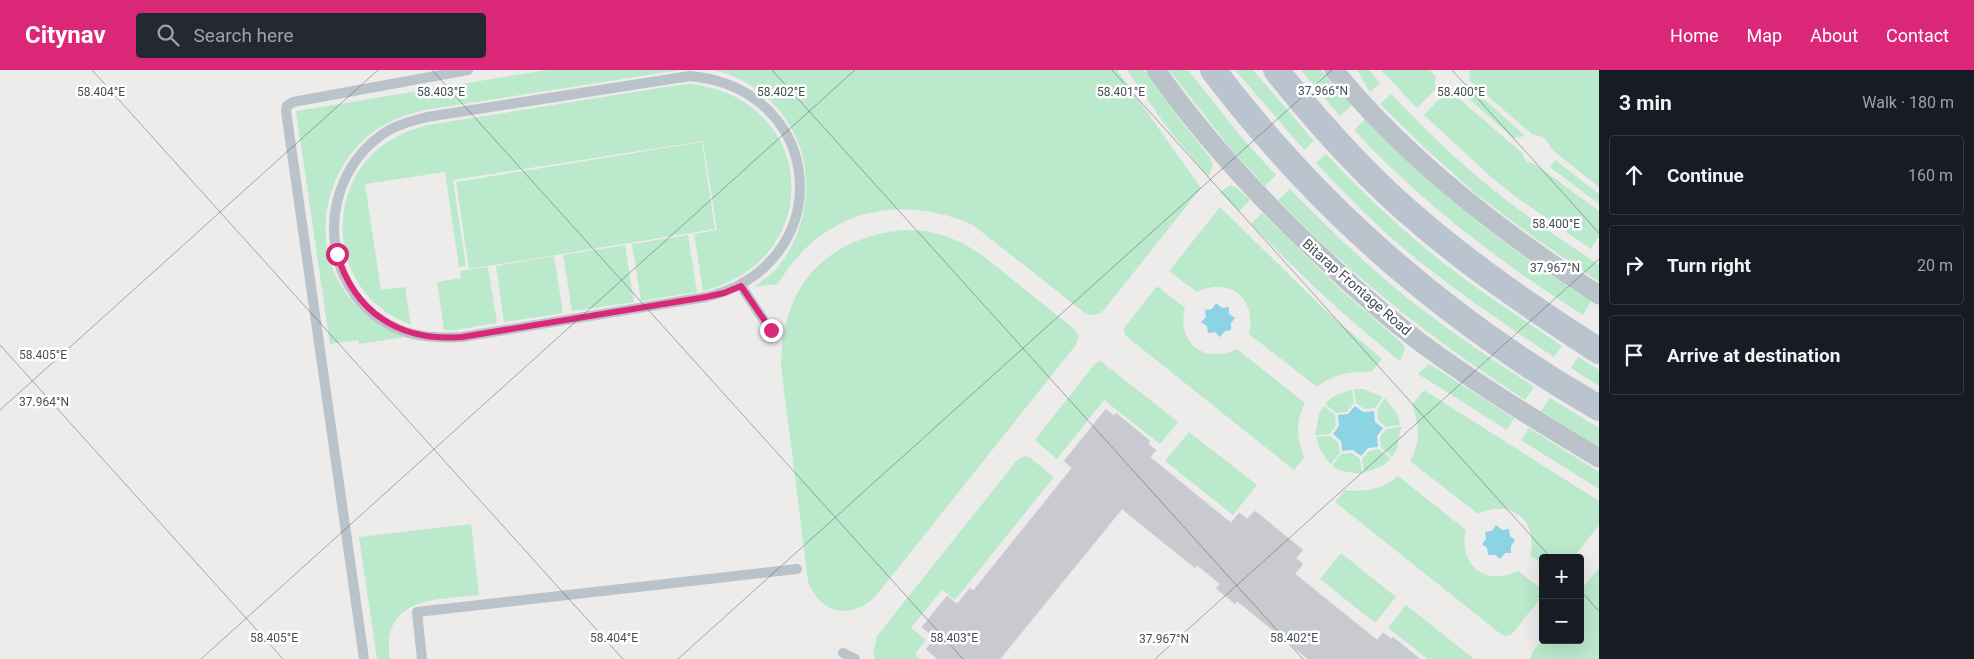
<!DOCTYPE html>
<meta charset="utf-8">
<style>
body{margin:0;font-family:Roboto,sans-serif;background:#242831;color:#f1f3f6}
.controls{position:absolute;right:15px;bottom:15px;display:grid;overflow:hidden;border-radius:5px;box-shadow:0 5px 20px #0002}
.controls button{width:45px;height:45px;display:grid;place-items:center;padding:0;border:0;border-bottom:1px solid #363941;background:#171b24;color:#f1f3f6;font:25px sans-serif}
.stop{position:absolute;width:15px;height:15px;margin:-11px;border:4px solid #db2777;border-radius:50%;background:#fff}
.stop.end{background:#db2777;border-color:#fff;box-shadow:0 1px 5px #0008}
.list{margin:0;padding:0;list-style:none}
h2{display:flex;justify-content:space-between;align-items:center;height:65px;margin:0;padding:0 20px;font-size:21px}
h2 small{font-size:16px;font-weight:400;color:#9ea1a6}
.list li{display:grid;grid-template-columns:32px 1fr auto;gap:15px;align-items:center;box-sizing:border-box;height:80px;margin:0 10px 10px;padding:0 10px;border:1px solid #363941;border-radius:5px}
.list b{display:block;font-size:19px;white-space:nowrap}
.list em{font-size:16px;font-style:normal;color:#9ea1a6}
.icon{flex:none;width:28px;height:28px;fill:none;stroke:currentColor;stroke-width:2;stroke-linecap:round;stroke-linejoin:round}
.map{position:relative;flex:none;width:1599px;height:589px;overflow:hidden}
header{display:flex;align-items:center;gap:30px;box-sizing:border-box;height:70px;padding:0 25px;background:#db2777;color:#fff}
header strong{font-size:24px}
nav{display:flex;gap:28px;margin-inline-start:auto;font-size:18px}
.search{width:350px;height:45px;background:#242831;display:flex;align-items:center;gap:12px;box-sizing:border-box;padding:0 18px;border-radius:5px;color:#9ea1a6;font-size:19px}
main{display:flex}
aside{flex:1;background:#171b24}
.map>svg:first-child{display:block}
.green{fill:#bbe9cc}
.water{fill:#8cd3e3}
.building{fill:#c8cad0;stroke:#cfd2d6}
.lines{fill:none;stroke-linecap:round;stroke-linejoin:round}
.lane{stroke:#bac3ca;stroke-width:10}
.street{stroke:#bac3ca;stroke-width:19}
.secondary{stroke:#bac4ce;stroke-width:26}
.route{stroke:#db2777;stroke-width:6}
.ticks{fill:none;stroke:#454f57;stroke-width:1;stroke-opacity:0.45}
.labels{text-anchor:middle;stroke-width:5;stroke-linejoin:round;paint-order:stroke}
.street-label{font-size:14px;fill:#454f57;stroke:#fff}
.ticks-label{font-size:12px;text-anchor:middle;fill:#454f57;stroke:#fff;stroke-width:5;stroke-linejoin:round;paint-order:stroke}
</style>
<header>
<strong>Citynav</strong>
<div class="search"><svg class="icon" aria-label="search" viewBox="0 0 24 24"><circle cx="10" cy="10" r="6"/><path d="M15 15l6 6"/></svg>Search here</div>
<nav><a>Home</a><a>Map</a><a>About</a><a>Contact</a></nav>
</header>
<main>
<div class="map">
<svg width="1599" height="589" viewBox="0 0 1599 589">
<rect width="100%" height="100%" fill="#eeebeb"/>
<!-- green -->
<g class="green">
<path d="M547 0H680L425 40C413 43 401 46 389 52 321 87 302 185 360 239 373 252 388 260 405 267L359 274 358 270 330 274 296 41Z"/>
<path d="M714 0H1117L1201 118 1103 241C1097 245 1093 246 1086 244L973 155C897 122 821 141 778 214L754 217C760 212 767 208 772 203 784 192 793 175 798 161 824 90 786 18 714 0Z"/>
<polygon points="1127,0 1144,0 1178,47 1211,89 1213,96 1208,107 1166,56"/>
<polygon points="1169,0 1188,0 1243,69 1276,105 1265,116 1231,79"/>
<polygon points="1235,0 1253,0 1314,71 1304,80"/>
<polygon points="1301,0 1321,0 1352,35 1340,46"/>
<polygon points="1357,0 1369,0 1380,13 1370,22"/>
<polygon points="1381,0 1430,0 1436,7 1435,12 1436,19 1417,38"/>
<path d="M1470 0H1599V117L1551 79C1548 70 1543 65 1533 65L1469 10Z"/>
<polygon points="1466,13 1525,66 1513,68 1459,20"/>
<path d="M690 14C818 28 828 190 703 221L694 164 717 160 703 71 453 110 466 196 459 197 445 102 365 114 381 220 405 217 411 255C400 250 390 246 381 238 336 204 330 134 366 91 382 72 404 61 428 55L672 16Z"/>
<path d="M1391 24C1421 55 1451 85 1485 113 1521 143 1560 168 1599 195V212L1535 168 1476 124 1427 80 1380 34Z"/>
<polygon points="1443,25 1449,27 1455,25 1522,83 1527,92 1535,94 1599,141 1599,166 1591,179 1516,127 1491,107 1424,45"/>
<path d="M1365 49C1433 120 1508 180 1591 231L1583 245C1499 192 1421 132 1354 60Z"/>
<polygon points="702,72 715,159 469,199 456,112"/>
<path d="M1326 84C1359 119 1394 153 1431 183 1473 217 1518 246 1562 276L1554 287C1510 258 1466 228 1424 195 1385 165 1350 129 1316 93Z"/>
<polygon points="1555,90 1599,124 1599,134 1550,97"/>
<polygon points="1230,115 1236,117 1250,130 1239,141 1220,122"/>
<path d="M1290 119C1325 155 1362 191 1401 223 1443 257 1489 287 1534 317L1525 330C1433 270 1355 209 1278 130Z"/>
<path d="M1220 137 1326 241 1382 289 1371 302C1351 301 1333 304 1317 317L1249 264C1257 229 1230 206 1197 222L1169 201Z"/>
<path d="M1262 143 1343 222 1402 273 1405 279 1400 291C1347 249 1298 203 1251 154Z"/>
<path d="M905 160 926 161 946 166 964 174 982 185 1074 259C1080 265 1079 269 1075 276L875 527C850 551 819 543 808 511L781 296C781 216 826 167 905 160Z"/>
<polygon points="688,165 697,222 641,231 632,174"/>
<polygon points="625,175 634,232 572,241 563,185"/>
<polygon points="554,186 563,243 504,252 496,196"/>
<polygon points="488,197 497,253 455,260 444,260 437,212 461,208 460,201"/>
<path d="M1157 216 1185 238C1176 273 1205 295 1237 279L1305 333C1295 351 1297 369 1304 388L1294 400 1126 266 1124 262V258Z"/>
<polygon points="1578,287 1599,300 1599,316 1571,298"/>
<polygon points="1099,291 1103,293 1178,352 1160,374 1104,330 1057,389 1036,371 1037,367 1094,295"/>
<polygon points="1429,294 1514,348 1507,360 1418,304"/>
<polygon points="1352,319 1354,333 1347,342 1336,343 1325,334 1332,327"/>
<polygon points="1354,319 1364,319 1383,327 1375,338 1364,339 1356,333"/>
<path d="M1424 320 1599 431V455L1573 488H1543V495L1530 485C1539 450 1510 428 1478 444L1410 391C1421 372 1419 354 1412 335Z"/>
<polygon points="1385,328 1398,345 1400,355 1386,357 1378,350 1377,340"/>
<polygon points="1550,328 1599,358 1599,377 1541,341"/>
<polygon points="1324,336 1335,345 1336,355 1330,364 1315,365 1319,344"/>
<polygon points="1401,357 1397,378 1392,387 1381,378 1380,367 1386,359"/>
<polygon points="1529,358 1599,402 1599,419 1521,370"/>
<polygon points="1189,362 1257,415 1233,445 1165,391"/>
<path d="M1330 366 1338 372 1340 383 1331 394C1323 386 1319 378 1316 367Z"/>
<polygon points="1379,379 1391,388 1384,395 1364,403 1362,389 1369,381"/>
<polygon points="1352,383 1360,389 1362,404 1341,401 1332,396 1341,384"/>
<polygon points="1025,386 1029,387 1054,407 955,530 942,520 911,558 926,570 915,584 921,589 875,589 873,584 877,566 1018,389"/>
<path d="M1398 406 1466 460C1458 495 1485 517 1518 501L1543 520V525L1512 564 1507 566 1502 565 1335 432 1345 420C1364 422 1383 420 1398 406Z"/>
<path d="M471 454 479 525C434 530 381 527 390 589H377L359 467Z"/>
<polygon points="1341,483 1396,527 1375,553 1320,509"/>
<polygon points="1599,498 1599,589 1530,589 1533,581 1543,569 1543,570 1580,570 1580,521"/>
<polygon points="1406,535 1474,589 1428,589 1388,558"/>
</g>
<!-- water -->
<g class="water">
<polygon points="1216,233 1222,238 1229,237 1229,244 1235,248 1231,253 1231,260 1225,261 1220,267 1215,262 1208,263 1207,256 1201,252 1206,247 1205,240 1212,239"/>
<polygon points="1355,336 1363,342 1374,341 1375,352 1383,358 1377,366 1378,377 1368,378 1361,386 1353,380 1342,381 1341,371 1333,364 1339,356 1338,345 1348,344"/>
<polygon points="1496,455 1502,460 1509,459 1510,466 1515,470 1511,476 1511,483 1505,483 1500,489 1495,485 1488,485 1487,478 1482,474 1486,469 1485,462 1492,461"/>
</g>
<!-- building -->
<polygon class="building" points="1106,339 1114,346 1116,343 1150,371 1148,374 1156,380 1150,387 1231,453 1239,443 1247,449 1255,441 1303,480 1296,488 1303,494 1295,504 1377,570 1383,563 1391,569 1393,567 1420,589 1308,589 1237,531 1235,534 1216,518 1220,514 1197,495 1195,498 1122,439 1000,589 937,589 926,579 935,568 922,557 947,526 957,534 970,518 973,521 1072,398 1064,391"/>
<g class="lines">
<!-- lane -->
<g class="lane">
<path d="M690 6C828 19 839 195 706 227L462 267C444 268 427 268 409 263 316 234 309 106 391 59 403 53 415 50 427 47Z"/>
<polyline points="741,216 771,261"/>
<polyline points="843,583 855,589"/>
<polyline points="364,589 286,41 287,36 293,32 468,0"/>
<polyline points="422,589 417,542 797,499"/>
</g>
<!-- street -->
<g class="street">
<path d="M1156 0C1205 70 1262 131 1324 189 1355 219 1387 247 1421 273 1478 315 1539 352 1599 388"/>
<path d="M1334 0C1407 90 1502 163 1599 225"/>
</g>
<!-- secondary -->
<g class="secondary">
<path d="M1213 0C1319 140 1447 251 1599 338"/>
<path d="M1276 0C1320 55 1366 107 1420 152 1476 200 1537 241 1599 281"/>
</g>
</g>
<g class="lines">
<!-- route -->
<path class="route" d="M337 184C355 243 400 272 462 267L706 227 724 223 741 216 771 260"/>
</g>
<!-- ticks -->
<path class="ticks" d="M92 0 623 589M432 0 963 589M772 0 1303 589M1112 0 1551 488M1452 0 1599 163M0 275 283 589M0 340 378 0M1580 520 1599 541M201 589 855 0M678 589 1332 0M1155 589 1599 189"/>
<g class="labels">
<!-- street labels -->
<g class="street-label">
<text transform="translate(1357 217) rotate(41)" y="5">Bitarap Frontage Road</text>
</g>
</g>
<g class="ticks-label">
<text x="1323" y="25">37.966°N</text>
<text x="101" y="26">58.404°E</text>
<text x="441" y="26">58.403°E</text>
<text x="781" y="26">58.402°E</text>
<text x="1121" y="26">58.401°E</text>
<text x="1461" y="26">58.400°E</text>
<text x="1556" y="158">58.400°E</text>
<text x="1555" y="202">37.967°N</text>
<text x="43" y="289">58.405°E</text>
<text x="44" y="336">37.964°N</text>
<text x="274" y="572">58.405°E</text>
<text x="614" y="572">58.404°E</text>
<text x="954" y="572">58.403°E</text>
<text x="1294" y="572">58.402°E</text>
<text x="1164" y="573">37.967°N</text>
</g>
</svg>
<div class="controls">
<button>+</button>
<button>−</button>
</div>
<div class="stop" style="left:337px;top:184px"></div>
<div class="stop end" style="left:771px;top:260px"></div>
</div>
<aside>
<h2>3 min<small>Walk · 180 m</small></h2>
<ul class="list">
<li><svg class="icon" aria-label="ahead" viewBox="0 0 24 24"><path d="M12 20V5M6 11l6-6 6 6"/></svg><div><b>Continue</b></div><em>160 m</em></li>
<li><svg class="icon" aria-label="right" viewBox="0 0 24 24"><path d="M7 20v-9h11M14 6l5 5-5 5"/></svg><div><b>Turn right</b></div><em>20 m</em></li>
<li><svg class="icon" aria-label="arrive" viewBox="0 0 24 24"><path d="M6 21V4h12l-3 4 3 4H6"/></svg><div><b>Arrive at destination</b></div></li>
</ul>
</aside>
</main>
